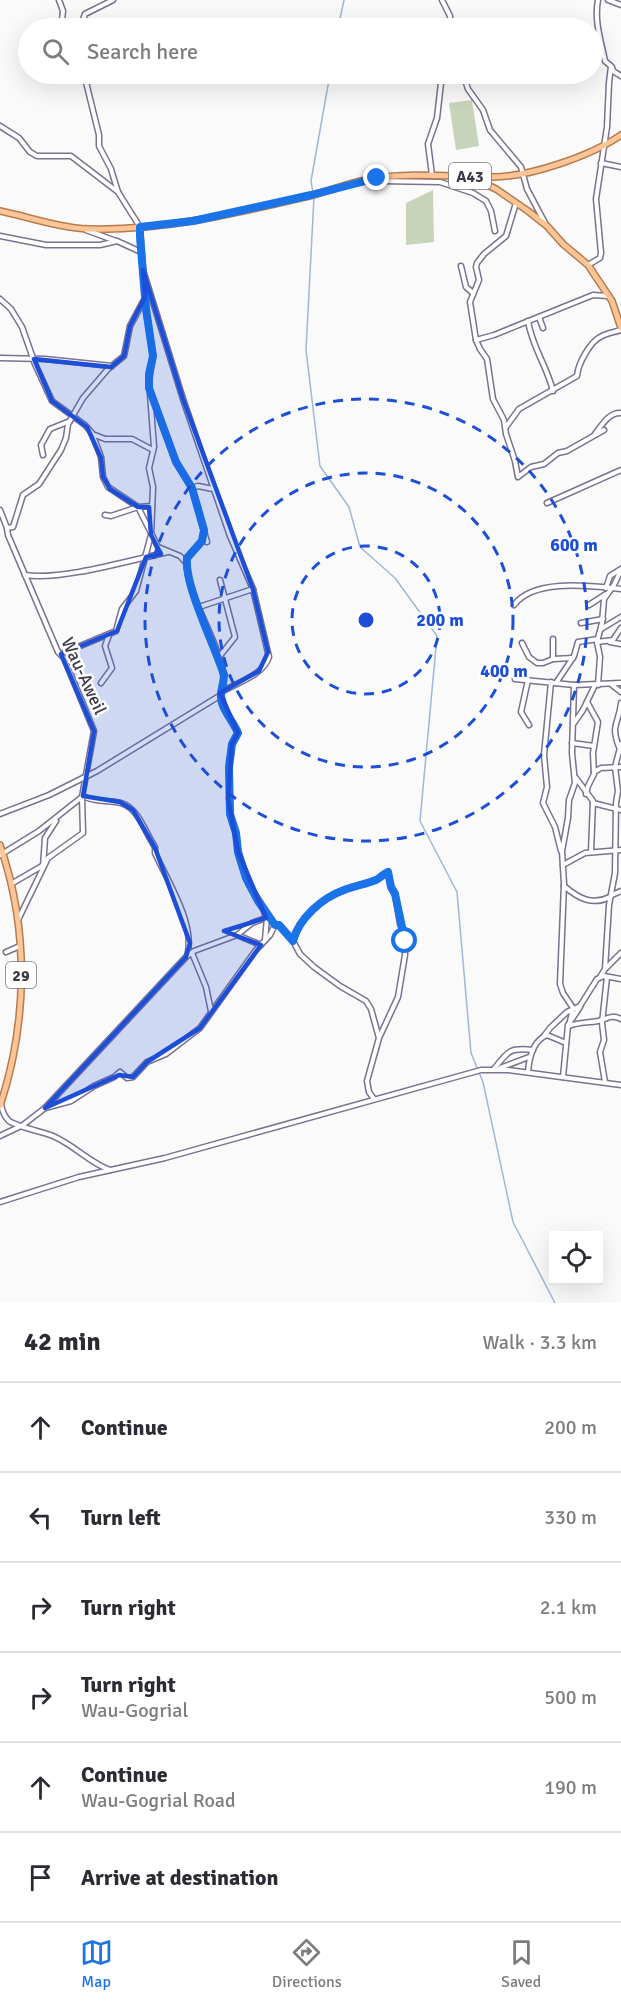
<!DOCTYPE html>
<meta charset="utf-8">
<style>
body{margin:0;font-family:Signika,sans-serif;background:#f7f7f7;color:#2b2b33}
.controls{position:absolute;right:18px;bottom:18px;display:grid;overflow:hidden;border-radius:0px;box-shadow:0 6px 24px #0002}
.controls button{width:54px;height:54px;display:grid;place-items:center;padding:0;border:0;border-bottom:2px solid #e1e1e2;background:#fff;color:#2b2b33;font:30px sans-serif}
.stop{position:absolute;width:18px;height:18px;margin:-14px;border:4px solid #1a73e8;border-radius:50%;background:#fff}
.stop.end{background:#1a73e8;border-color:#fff;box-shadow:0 2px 6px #0008}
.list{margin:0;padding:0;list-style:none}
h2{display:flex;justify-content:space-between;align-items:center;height:78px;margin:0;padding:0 24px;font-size:26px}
h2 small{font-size:20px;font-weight:400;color:#7c7c81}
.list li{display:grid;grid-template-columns:39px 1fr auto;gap:18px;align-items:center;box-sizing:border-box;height:90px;padding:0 24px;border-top:2px solid #e1e1e2}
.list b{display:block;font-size:22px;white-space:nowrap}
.list p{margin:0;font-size:20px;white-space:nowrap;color:#7c7c81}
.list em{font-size:20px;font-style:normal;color:#7c7c81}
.icon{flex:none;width:33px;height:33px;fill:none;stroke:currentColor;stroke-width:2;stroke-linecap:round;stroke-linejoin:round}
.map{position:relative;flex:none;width:621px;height:1303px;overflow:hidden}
.search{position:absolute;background:#fff;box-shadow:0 6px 24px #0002;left:18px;right:18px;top:18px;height:66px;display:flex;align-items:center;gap:15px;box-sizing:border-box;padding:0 21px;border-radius:33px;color:#7c7c81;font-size:22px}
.sheet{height:618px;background:#fff}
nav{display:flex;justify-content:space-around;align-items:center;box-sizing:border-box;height:84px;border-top:2px solid #e1e1e2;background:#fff;font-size:16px;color:#7c7c81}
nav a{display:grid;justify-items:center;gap:3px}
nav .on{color:#1a73e8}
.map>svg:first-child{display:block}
.green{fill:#c8d4ba}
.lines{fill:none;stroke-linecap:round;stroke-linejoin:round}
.stream{stroke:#a0b8d3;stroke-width:1.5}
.minor-casing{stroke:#7a7290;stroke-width:7}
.major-casing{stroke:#b77c4e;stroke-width:8}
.minor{stroke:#fff;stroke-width:4}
.major{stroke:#fbc597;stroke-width:5}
.route{stroke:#1a73e8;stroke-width:8}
.marked{fill:#1d4ed8;fill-opacity:0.2;stroke:#1d4ed8;stroke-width:4.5;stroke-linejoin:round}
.ring{fill:none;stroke:#1d4ed8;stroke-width:3;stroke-dasharray:10 8}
.labels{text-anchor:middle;stroke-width:5;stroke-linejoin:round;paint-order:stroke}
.shield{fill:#fff;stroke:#78767f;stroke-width:1.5}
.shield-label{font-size:16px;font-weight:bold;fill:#3e3b48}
.street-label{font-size:18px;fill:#3e3b48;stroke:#fff}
.centre{fill:#1d4ed8;stroke:#fff;stroke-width:3}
.ring-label{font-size:18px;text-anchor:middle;font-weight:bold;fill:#1d4ed8;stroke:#fff;stroke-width:5;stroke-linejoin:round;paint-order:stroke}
</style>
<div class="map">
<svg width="621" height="1303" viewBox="0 0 621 1303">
<rect width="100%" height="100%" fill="#fafafa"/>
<!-- green -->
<g class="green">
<polygon points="472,100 479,146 456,150 449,103"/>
<polygon points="433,190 434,242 406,245 406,203"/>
</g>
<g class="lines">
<!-- stream -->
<g class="stream">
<polyline points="338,28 344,0"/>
<polyline points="313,193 311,181 330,74"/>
<polyline points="314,197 306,350 320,466 349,507 360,547 395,578 437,636 420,821 457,892 471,1053 483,1082 513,1222 555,1303"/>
</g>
<!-- minor casing -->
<g class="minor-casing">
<g id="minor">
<polyline points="59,0 63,11 62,20 68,28"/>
<polyline points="442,0 450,16 451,28"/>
<polyline points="608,0 621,5"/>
<polyline points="80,28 85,14 113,0"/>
<polyline points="612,67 613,71 621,76"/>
<polyline points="463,74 468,89 483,110 490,130 521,167 527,189 545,223"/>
<polyline points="0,126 19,138 30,152 37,156 71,156 118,192"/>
<polyline points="601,163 621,167"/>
<polyline points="432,175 428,144 437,118 442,74"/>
<polyline points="377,178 380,181 440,182 473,193 486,201 491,211 495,231"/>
<polyline points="516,203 506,236 484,254 477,263 476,267 479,280 470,302 476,340 480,349 487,359 493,399 504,420 506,434 515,461 518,477 531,467 544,464 558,453 567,451 604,430"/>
<polyline points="86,230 116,241"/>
<polyline points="0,236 46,245 100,245 117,241 141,252"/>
<path d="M588 265 600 258 601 253 596 199 607 127 609 83 611 66 605 61C601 41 594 21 598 0"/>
<polyline points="461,266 466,287 473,293"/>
<polyline points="0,299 11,309 22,327 35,364 52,401 85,425 92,433 101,457 103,477 108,487 138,507 158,547 180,556 187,564"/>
<polyline points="539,317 543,328"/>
<path d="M528 321C532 347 547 366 553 391"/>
<polyline points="476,340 494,335 593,295 608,296"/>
<polyline points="0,358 45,359 112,366"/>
<polyline points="152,397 176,462 192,488 207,542"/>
<path d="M506 427 519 409 577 376C578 364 590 341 602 336 608 333 615 332 621 330"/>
<path d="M595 434C602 425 609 412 621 413"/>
<polyline points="95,435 105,439 132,439 153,450"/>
<polyline points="43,455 41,445 50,429 70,421"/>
<polyline points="192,488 198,486 213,489"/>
<polyline points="547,503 621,470"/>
<polyline points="0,510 7,528 8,535 58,652 64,658 94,731 82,797 39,831 0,855"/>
<polyline points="105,515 111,516 138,507 152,506"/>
<polyline points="7,528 13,527 23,495 39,484 61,450 66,438 68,424 83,398 108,369 124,356 130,326 145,298"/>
<path d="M204 533 202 541 187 558C183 598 230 652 223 690"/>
<path d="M25 575C60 581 131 560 168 552"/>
<polyline points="606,588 610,576 621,569"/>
<path d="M514 605C534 578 591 586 621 589"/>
<polyline points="589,605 606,594"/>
<polyline points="199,607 253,589"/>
<polyline points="581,623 603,619"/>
<polyline points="601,629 621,617"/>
<polyline points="597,642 613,640 621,628"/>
<polyline points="610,642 621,644"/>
<polyline points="522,643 529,657 537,663 543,663 553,659 573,658"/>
<polyline points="61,654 116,631 122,609 136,591 151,535 153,487 149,468 154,447 149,381 153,356 146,309 143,273"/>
<polyline points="219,657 235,637 220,580"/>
<polyline points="553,659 553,639"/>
<polyline points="515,679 574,685 621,683"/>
<polyline points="528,680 521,712 529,725"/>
<polyline points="551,682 544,755 547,787 543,803 555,827 561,851"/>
<polyline points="101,683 112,668 105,646 109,635"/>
<polyline points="556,683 574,656 578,642 598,639"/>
<polyline points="598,685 600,657 597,642 602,623 604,599 614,585 621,570"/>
<polyline points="612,685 621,692"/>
<polyline points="221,695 226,711 238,733 232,744 229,767 230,814 236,833 238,851 249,885 275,925 279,925 293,941"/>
<polyline points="574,723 583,710 595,685"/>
<polyline points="572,743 594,746"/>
<path d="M619 747C610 724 619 724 621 703"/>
<polyline points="594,772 601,768 621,767"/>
<polyline points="576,778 593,801 591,852"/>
<polyline points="586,794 588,786 594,774 593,753 598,722 587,702"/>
<path d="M83 796C94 802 103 800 116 802 138 804 144 831 155 847V853C168 882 196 925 187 956"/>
<polyline points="593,803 621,810"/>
<path d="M0 814 49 795 97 771 221 695 223 691C239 682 263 675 269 657L253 589 230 536 183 399 143 270 140 227 118 192 111 169 99 146V135L84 74"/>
<polyline points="563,865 585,853 621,850"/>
<polyline points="43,867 45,838 56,821"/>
<polyline points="11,884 42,866"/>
<path d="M564 886C578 898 592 906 610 897"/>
<polyline points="612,895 621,891"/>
<polyline points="18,920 48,858 83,833 82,797"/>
<polyline points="237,935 261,945"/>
<polyline points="265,940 267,918"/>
<polyline points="6,952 20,946"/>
<polyline points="192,953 206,987 211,1011"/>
<polyline points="606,968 621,953"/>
<polyline points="600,977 605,969 609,905 615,873 616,803 618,791 615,767 621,744"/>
<polyline points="570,1021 573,1008 563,993 560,984 564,884 562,851 568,818 569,800 575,783 572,753 574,685"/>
<path d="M569 1026C579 1022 587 1023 598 1021 607 1019 611 1014 621 1019"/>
<polyline points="544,1036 550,1028 567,1012 580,1006 597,979 604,976 621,979"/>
<polyline points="500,1068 529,1057"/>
<path d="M494 1069C508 1051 510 1047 533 1050"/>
<path d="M528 1072C529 1059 532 1041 547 1035L566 1043"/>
<polyline points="563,1077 568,1025 580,1007"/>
<polyline points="605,1082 600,1052 604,1040 602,1023 607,977"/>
<path d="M374 1099 369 1092 367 1081 379 1038 398 997 405 955V936L400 924 395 893 391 887 388 872C383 874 380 878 376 880 366 884 354 886 344 890 322 898 299 918 293 941L300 954 314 967 340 986 366 1001 371 1009 379 1038"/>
<path d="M1 1104C2 1111 4 1116 9 1121 18 1127 43 1132 53 1136 74 1145 90 1163 110 1170"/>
<polyline points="45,1108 71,1101 94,1086 114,1077 120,1072 127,1078 133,1077 147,1062 166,1054 200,1028 256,950 270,935 275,925"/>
<polyline points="0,1136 23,1125 45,1108 186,957 194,951 237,935 252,923 266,918 263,908"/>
<polyline points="0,1202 79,1177 165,1158 481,1070 508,1070 621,1085"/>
</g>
</g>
<!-- major casing -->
<g class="major-casing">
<g id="major">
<polyline points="470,177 496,189 528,211 547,226 563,244 588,265 612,301 621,328"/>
<path d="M0 211C29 217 60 228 89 229 164 231 237 213 309 196 329 191 349 183 370 179 411 172 452 177 493 177 529 177 591 156 621 135"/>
<path d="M0 845C29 929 28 1021 0 1106"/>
</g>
</g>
<!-- minor -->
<use href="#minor" class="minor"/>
<!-- major -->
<use href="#major" class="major"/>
</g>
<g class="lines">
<!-- route -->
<path class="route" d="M377 178 311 195 193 221 140 227V237L146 309 153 356 149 374V388L176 462 192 488 204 530 202 541 187 558C184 585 215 646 224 675 224 683 221 688 221 695 220 708 234 722 238 733L232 744 229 767 230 814 236 833 238 852 246 878 258 901 275 925H279L293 941C299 918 322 898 344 890 354 886 366 884 376 880 380 878 383 874 388 872L391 887 395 894 405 941"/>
</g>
<!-- marked area -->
<path class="marked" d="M143 270 183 399 253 589 268 652 259 671 220 693 238 733 232 744 228 799 238 851 266 918 224 931 261 945 200 1028 147 1062 133 1077 119 1075 45 1108 186 957 190 943 155 848 133 810 120 802 83 796 94 731 61 654 117 631 146 557 161 554 151 535 149 507H138L110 489 103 477 101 458 87 427 52 401 34 359 111 367 124 356 130 326 145 297Z"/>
<!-- distance rings -->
<g class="ring">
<circle cx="366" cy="620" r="74"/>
<circle cx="366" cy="620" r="147"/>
<circle cx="366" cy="620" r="221"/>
</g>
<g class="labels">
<!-- shield labels -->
<g class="shield">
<rect x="449" y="163" width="42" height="26" rx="4.5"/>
<rect x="6" y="962" width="30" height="26" rx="4.5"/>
</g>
<g class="shield-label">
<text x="470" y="182">A43</text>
<text x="21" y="981">29</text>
</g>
<!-- street labels -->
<g class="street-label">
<text transform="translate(84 676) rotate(65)" y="6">Wau-Aweil</text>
</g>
</g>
<circle cx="366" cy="620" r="9" class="centre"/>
<g class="ring-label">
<text x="574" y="551">600 m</text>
<text x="440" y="626">200 m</text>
<text x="504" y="677">400 m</text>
</g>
</svg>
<div class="controls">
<button><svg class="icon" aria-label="locate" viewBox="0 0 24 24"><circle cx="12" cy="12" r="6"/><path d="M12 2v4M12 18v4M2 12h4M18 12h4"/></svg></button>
</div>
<div class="stop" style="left:405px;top:941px"></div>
<div class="stop end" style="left:377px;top:178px"></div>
<div class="search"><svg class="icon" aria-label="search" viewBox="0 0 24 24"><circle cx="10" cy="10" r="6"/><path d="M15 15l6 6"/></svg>Search here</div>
</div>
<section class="sheet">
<h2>42 min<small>Walk · 3.3 km</small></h2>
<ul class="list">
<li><svg class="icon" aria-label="ahead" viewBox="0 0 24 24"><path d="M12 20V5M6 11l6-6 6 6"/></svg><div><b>Continue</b></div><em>200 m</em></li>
<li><svg class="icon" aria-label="left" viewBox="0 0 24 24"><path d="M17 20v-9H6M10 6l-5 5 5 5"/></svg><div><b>Turn left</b></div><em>330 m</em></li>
<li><svg class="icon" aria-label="right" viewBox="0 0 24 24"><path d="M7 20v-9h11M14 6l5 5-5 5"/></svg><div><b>Turn right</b></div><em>2.1 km</em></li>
<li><svg class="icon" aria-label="right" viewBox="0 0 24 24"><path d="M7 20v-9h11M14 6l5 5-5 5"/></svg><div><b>Turn right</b><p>Wau-Gogrial</p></div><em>500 m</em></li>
<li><svg class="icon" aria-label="ahead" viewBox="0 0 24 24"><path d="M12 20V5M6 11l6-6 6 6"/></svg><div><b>Continue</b><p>Wau-Gogrial Road</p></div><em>190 m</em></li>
<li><svg class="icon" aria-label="arrive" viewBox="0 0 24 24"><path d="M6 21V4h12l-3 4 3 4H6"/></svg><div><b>Arrive at destination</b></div></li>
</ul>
</section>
<nav>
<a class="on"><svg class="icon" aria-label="map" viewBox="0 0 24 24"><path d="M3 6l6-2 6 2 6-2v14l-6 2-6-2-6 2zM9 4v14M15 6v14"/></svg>Map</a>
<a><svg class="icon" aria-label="directions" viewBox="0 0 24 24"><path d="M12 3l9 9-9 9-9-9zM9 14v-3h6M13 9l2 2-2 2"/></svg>Directions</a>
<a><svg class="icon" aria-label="saved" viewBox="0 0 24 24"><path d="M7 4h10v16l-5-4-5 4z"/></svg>Saved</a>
</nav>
